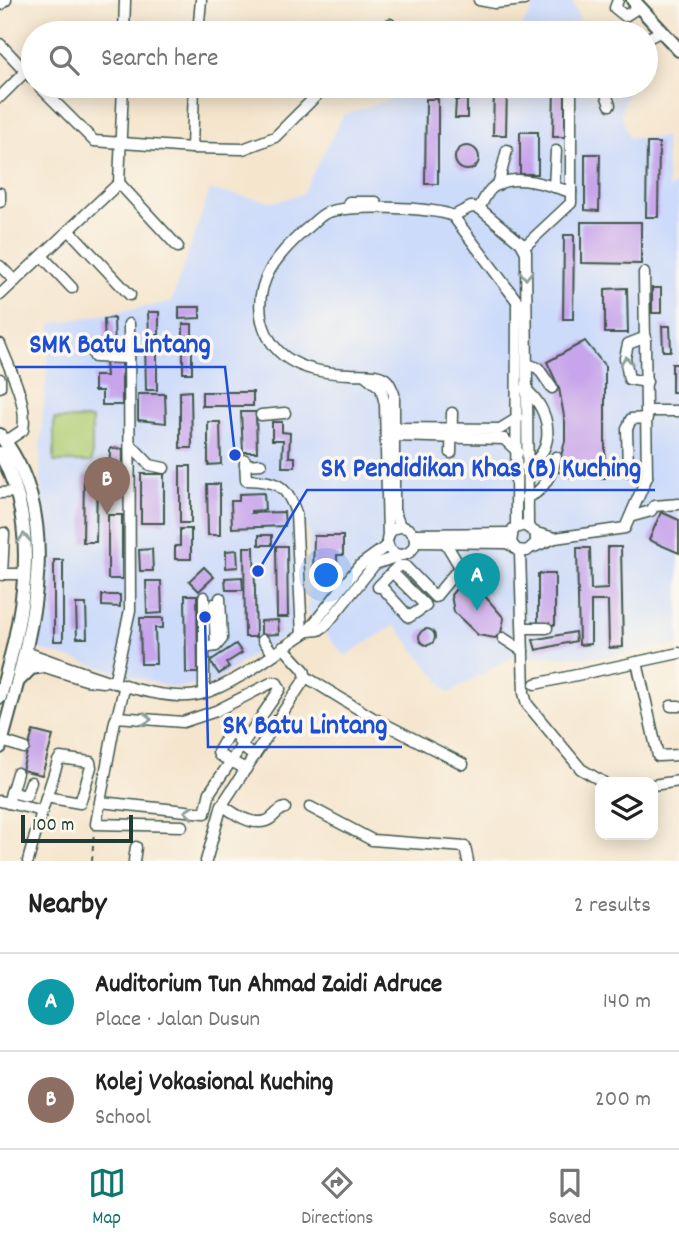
<!DOCTYPE html>
<meta charset="utf-8">
<style>
body{margin:0;font-family:Dekko,sans-serif;background:#f2f2f2;color:#222}
.controls{position:absolute;right:21px;bottom:21px;display:grid;overflow:hidden;border-radius:14px;box-shadow:0 4px 18px #0003}
.controls button{width:63px;height:63px;display:grid;place-items:center;padding:0;border:0;border-bottom:2px solid #e0e0e0;background:#fff;color:#222;font:35px sans-serif}
.scale{position:absolute;left:21px;bottom:18px;width:112px;box-sizing:border-box;padding-left:7px;border:4px solid #1f3d34;border-top:0;font-size:19px;line-height:24px;white-space:nowrap;color:#1f3d34;-webkit-text-stroke:5px #fbf7ec;paint-order:stroke}
.you{position:absolute;left:327px;top:576px;width:24px;height:24px;margin:-18px;border:5px solid #fff;border-radius:50%;background:#1a73e8;box-shadow:0 0 0 10px #1a73e833}
.badge{display:grid;place-items:center;width:46px;height:46px;border-radius:50%;background:#0f766e;color:#fff;font-size:23px;font-weight:700}
.pin{position:absolute;translate:-50% -58px;filter:drop-shadow(0 2px 4px #0008)}
.pin::after{content:'';position:absolute;top:37px;width:24px;height:21px;background:inherit;clip-path:polygon(0 0,100% 0,50% 100%)}
.list{margin:0;padding:0;list-style:none}
h2{display:flex;justify-content:space-between;align-items:center;height:91px;margin:0;padding:0 28px;font-size:30px}
h2 small{font-size:23px;font-weight:400;color:#767676}
.list li{display:grid;grid-template-columns:46px 1fr auto;gap:21px;align-items:center;box-sizing:border-box;height:98px;padding:0 28px;border-top:2px solid #e0e0e0}
.list b{display:block;font-size:26px;white-space:nowrap}
.list p{margin:0;font-size:23px;white-space:nowrap;color:#767676}
.list em{font-size:23px;font-style:normal;color:#767676}
.icon{flex:none;width:38px;height:38px;fill:none;stroke:currentColor;stroke-width:2;stroke-linecap:round;stroke-linejoin:round}
.map{position:relative;flex:none;width:679px;height:861px;overflow:hidden}
.search{position:absolute;background:#fff;box-shadow:0 4px 18px #0003;left:21px;right:21px;top:21px;height:77px;display:flex;align-items:center;gap:18px;box-sizing:border-box;padding:0 24px;border-radius:38px;color:#767676;font-size:26px}
.sheet{height:287px;background:#fff}
nav{display:flex;justify-content:space-around;align-items:center;box-sizing:border-box;height:98px;border-top:2px solid #e0e0e0;background:#fff;font-size:19px;color:#767676}
nav a{display:grid;justify-items:center;gap:4px}
nav .on{color:#0f766e}
.map>svg:first-child{display:block}
.built{fill:#cddbfa}
.green{fill:#b0ce76;stroke:#688655;stroke-width:2}
.building{fill:#c7a4eb}
.lines{fill:none;stroke-linecap:round;stroke-linejoin:round}
.minor-casing{stroke:#3f564b;stroke-width:13}
.major-casing{stroke:#3f564b;stroke-width:16}
.path{stroke:#3f564b;stroke-width:2;stroke-dasharray:5 5;stroke-linecap:butt}
.minor{stroke:#fff;stroke-width:10}
.major{stroke:#fff;stroke-width:12}
.oneway{stroke:#8f9e9a}
.leader{fill:none;stroke:#1d4ed8;stroke-width:2.5}
.callout-dot{fill:#1d4ed8;stroke:#fbf7ec;stroke-width:2.5}
.callout-label{font-size:28px;text-anchor:middle;font-weight:bold;fill:#1d4ed8;stroke:#fbf7ec;stroke-width:7;stroke-linejoin:round;paint-order:stroke}
</style>
<div class="map">
<svg width="679" height="861" viewBox="0 0 679 861">
<rect width="100%" height="100%" fill="#fbf7ec"/>
<filter id="ink" filterUnits="userSpaceOnUse"><feTurbulence type="fractalNoise" baseFrequency=".0143" numOctaves="2"/><feDisplacementMap in="SourceGraphic" scale="14" xChannelSelector="R" yChannelSelector="G"/><feConvolveMatrix kernelMatrix="1 2 1 2 8 2 1 2 1" color-interpolation-filters="sRGB"/></filter>
<filter id="wash" filterUnits="userSpaceOnUse"><feTurbulence type="fractalNoise" baseFrequency=".00686" numOctaves="4" result="noise"/><feDisplacementMap in="SourceGraphic" scale="28" xChannelSelector="R" yChannelSelector="G"/><feGaussianBlur stdDeviation="1.57" result="paint"/><feColorMatrix in="noise" values="0 0 0 0 0 0 0 0 0 0 0 0 0 0 0 0 0 1.4 0 .05"/><feComposite in="paint" operator="in"/></filter>
<g filter="url(#wash)">
<rect width="100%" height="100%" fill="#f5e5cd"/>
<!-- built -->
<g class="built">
<polygon points="538,0 572,0 585,33 518,33"/>
<polygon points="419,86 628,86 621,114 629,138 665,137 668,188 679,185 679,644 608,657 514,656 449,693 395,625 345,656 308,615 309,529 294,530 295,631 249,657 213,683 173,688 31,647 45,588 40,449 51,324 171,302 210,190 274,202 302,194 343,115 413,92"/>
</g>
<!-- green -->
<rect class="green" x="54" y="419" width="38" height="43"/>
<g id="blocks">
<!-- building -->
<g class="building">
<polygon points="494,86 507,86 506,135 493,135"/>
<polygon points="554,86 565,86 565,137 553,137"/>
<polygon points="426,99 438,99 438,184 425,184"/>
<polygon points="456,100 467,100 467,118 455,118"/>
<rect x="520" y="132" width="18" height="42"/>
<polygon points="647,143 659,143 658,217 646,217"/>
<circle cx="467" cy="158" r="12"/>
<polygon points="585,154 600,154 599,211 585,210"/>
<polygon points="581,222 641,222 641,264 581,263"/>
<polygon points="564,235 574,235 573,319 563,319"/>
<polygon points="627,288 628,333 605,333 605,289"/>
<rect x="652" y="288" width="9" height="25"/>
<polygon points="179,307 200,307 200,318 179,319"/>
<polygon points="148,312 159,312 159,335 149,335"/>
<polygon points="114,318 115,352 105,353 104,319"/>
<rect x="183" y="324" width="9" height="49"/>
<polygon points="662,326 670,326 671,351 663,351"/>
<polygon points="585,341 605,366 605,478 568,477 557,471 565,441 565,422 559,388 547,362"/>
<polygon points="145,342 157,342 157,390 146,390"/>
<polygon points="105,362 122,362 122,405 102,405 102,391 94,391 94,376 106,376"/>
<rect x="672" y="364" width="7" height="28"/>
<polygon points="191,391 192,448 180,448 180,392"/>
<rect x="202" y="392" width="51" height="14"/>
<polygon points="138,394 165,394 166,423 138,420"/>
<polygon points="241,412 256,412 257,452 243,452"/>
<polygon points="208,422 220,422 221,464 208,465"/>
<polygon points="272,422 282,422 282,432 290,433 289,457 295,457 295,467 282,467 283,440 272,440"/>
<polygon points="110,448 123,449 122,497 109,497"/>
<rect x="180" y="466" width="11" height="57"/>
<rect x="141" y="474" width="23" height="49"/>
<polygon points="84,475 97,475 96,542 83,542"/>
<polygon points="207,484 220,484 220,535 208,535"/>
<polygon points="264,493 265,510 251,511 251,513 284,512 285,526 232,528 231,501 239,501 239,494"/>
<polygon points="661,512 679,520 679,553 649,540"/>
<rect x="108" y="515" width="14" height="64"/>
<polygon points="180,529 191,529 191,559 175,559 175,546 180,546"/>
<rect x="259" y="535" width="13" height="10"/>
<polygon points="314,536 343,536 343,555 337,555 337,576 313,575"/>
<polygon points="276,546 287,546 288,617 277,617"/>
<polygon points="244,547 254,547 256,637 245,637"/>
<polygon points="608,547 621,547 623,647 609,648 608,601 591,601 591,644 579,645 577,548 590,548 591,590 608,589"/>
<polygon points="152,549 153,571 140,571 139,550"/>
<polygon points="237,550 238,567 226,568 226,551"/>
<rect x="54" y="560" width="9" height="81"/>
<polygon points="204,567 214,577 199,591 189,581"/>
<rect x="538" y="574" width="17" height="51"/>
<polygon points="242,577 243,590 226,590 225,578"/>
<polygon points="146,581 161,581 162,613 147,614"/>
<polygon points="469,583 477,587 504,618 501,633 495,638 478,635 454,612 451,595 460,584"/>
<polygon points="102,595 120,595 120,607 102,606"/>
<polygon points="185,595 197,595 198,673 186,673"/>
<polygon points="76,604 86,604 87,638 77,638"/>
<polygon points="140,618 163,618 163,628 155,628 156,664 141,664"/>
<polygon points="278,620 279,634 261,635 261,621"/>
<circle cx="427" cy="637" r="8"/>
<polygon points="575,632 576,641 536,650 533,640"/>
<polygon points="236,644 242,653 226,663 229,667 219,674 210,661"/>
<polygon points="33,731 53,736 42,775 22,770"/>
</g>
</g>
</g>
<g filter="url(#ink)">
<use href="#blocks" fill-opacity="0" stroke="#3f564b" stroke-width="2"/>
<g class="lines">
<!-- minor casing -->
<g class="minor-casing">
<g id="minor">
<polyline points="479,0 495,3 524,0"/>
<polyline points="618,0 615,8 625,16 639,7"/>
<polyline points="0,5 6,0"/>
<polyline points="124,33 125,0"/>
<polyline points="198,33 201,0"/>
<polyline points="380,33 390,24"/>
<polyline points="646,39 662,31"/>
<polyline points="0,44 33,79"/>
<polyline points="39,86 94,141 192,148 194,86"/>
<polyline points="603,86 610,105"/>
<polyline points="0,97 26,71"/>
<polyline points="192,148 243,149 275,137 326,86"/>
<polyline points="119,183 178,247"/>
<polyline points="498,185 507,150"/>
<polyline points="554,187 556,151"/>
<polyline points="0,193 0,202"/>
<polyline points="349,202 376,202"/>
<path d="M479 208C483 202 486 194 491 189 510 170 550 186 571 192"/>
<polyline points="453,216 471,207 479,208 521,243 526,252 528,525"/>
<polyline points="69,230 130,295"/>
<polyline points="524,247 571,203 571,86"/>
<polyline points="42,256 72,288"/>
<polyline points="0,266 15,281"/>
<polyline points="0,295 119,183 123,86"/>
<polyline points="646,337 628,344 625,358 629,379 647,382"/>
<path d="M0 344C10 371 28 401 23 430L5 442"/>
<polyline points="91,346 95,357 129,358"/>
<polyline points="527,364 538,368 552,388"/>
<polyline points="366,376 381,388 385,404 388,538"/>
<polyline points="0,379 0,387"/>
<path d="M525 389C550 408 559 450 526 467"/>
<polyline points="647,411 679,411"/>
<polyline points="261,415 285,413"/>
<polyline points="393,428 500,429 518,418"/>
<polyline points="393,436 504,439 518,452"/>
<polyline points="130,444 150,465 164,468"/>
<polyline points="451,453 452,413"/>
<path d="M245 460 246 480C275 481 286 483 296 513L302 635"/>
<polyline points="245,465 261,464"/>
<polyline points="647,477 628,471 627,429 631,419 647,418"/>
<polyline points="0,493 16,492"/>
<path d="M526 497C542 495 553 472 556 457"/>
<polyline points="633,516 651,511 654,506 679,504"/>
<path d="M400 526 394 510V394C391 387 389 380 382 377 374 373 359 375 350 374 312 373 273 364 262 321 253 282 278 254 305 230 312 225 318 217 326 213 344 204 435 207 453 216L517 301 526 318"/>
<polyline points="516,527 517,305"/>
<circle cx="401" cy="541" r="14"/>
<polyline points="536,533 536,543 527,551 517,550 511,543 513,529 524,525 536,533 555,538"/>
<polyline points="414,534 511,533"/>
<polyline points="415,542 506,543 513,546"/>
<polyline points="534,547 555,538 625,528 647,477 644,273"/>
<polyline points="520,551 524,693 527,704 581,769 603,782"/>
<polyline points="0,574 25,574"/>
<polyline points="2,575 4,533"/>
<polyline points="380,585 409,617 426,606 392,572"/>
<polyline points="378,587 398,566 405,566 435,597 460,567 445,542"/>
<polyline points="214,604 216,646"/>
<polyline points="523,628 547,628"/>
<polyline points="308,631 319,630 326,625 375,564 401,555"/>
<polyline points="308,631 359,566 388,545"/>
<polyline points="503,638 523,651"/>
<polyline points="263,640 273,653"/>
<polyline points="283,647 304,670 306,677"/>
<polyline points="204,648 216,646 222,639 220,598"/>
<path d="M25 652C69 666 159 706 201 694 239 683 275 652 308 631"/>
<polyline points="23,660 86,680 103,682"/>
<polyline points="637,662 658,756 679,755"/>
<polyline points="306,677 373,718 463,764"/>
<polyline points="114,683 130,610 129,324"/>
<polyline points="535,684 679,653"/>
<polyline points="204,693 204,597"/>
<polyline points="671,706 679,706"/>
<polyline points="117,717 125,685"/>
<polyline points="2,741 24,748"/>
<polyline points="246,769 219,755 218,752 229,733 236,735 242,747 254,756"/>
<polyline points="653,785 679,781"/>
<polyline points="11,792 26,796 31,782"/>
<polyline points="0,801 42,811 28,861"/>
<polyline points="100,802 205,813 210,792 280,689 277,683 273,682 216,711 183,722 117,717 115,721 100,802 96,824 182,826"/>
<polyline points="8,803 17,773"/>
<path d="M222 805C233 813 251 826 266 821 274 819 276 810 285 808"/>
<polyline points="310,807 372,840 465,847 468,861"/>
<polyline points="42,811 58,761 60,758 90,762 91,767 80,803 46,797"/>
<polyline points="134,861 136,847"/>
<polyline points="206,861 222,805 306,677"/>
</g>
</g>
<!-- major casing -->
<g class="major-casing">
<g id="major">
<polyline points="633,0 679,50"/>
<path d="M0 435C71 524 25 651 0 747"/>
<path d="M0 453C43 529 22 619 0 697"/>
<polyline points="18,681 31,668 44,666"/>
</g>
</g>
<!-- path -->
<polyline class="path" points="92,861 94,831"/>
<!-- minor -->
<use href="#minor" class="minor"/>
<!-- major -->
<use href="#major" class="major"/>
</g>
<!-- one-way arrows -->
<defs><path id="oneway-chevron" d="M-2-3.5L2.5 0L-2 3.5" fill="none" stroke-width="1.6" stroke-linecap="round" stroke-linejoin="round" transform="scale(1.75)"/></defs>
<g class="oneway">
<use href="#oneway-chevron" transform="translate(526 275) rotate(90)"/>
<use href="#oneway-chevron" transform="translate(626 361) rotate(-94)"/>
<use href="#oneway-chevron" transform="translate(24 538) rotate(-94)"/>
<use href="#oneway-chevron" transform="translate(147 719) rotate(6)"/>
<use href="#oneway-chevron" transform="translate(189 812) rotate(-174)"/>
</g>
</g>
<!-- callouts -->
<path class="leader" d="M235 455L225 367H15M258 571L307 490H655M205 617L208 747H402"/>
<g class="callout-dot">
<circle cx="235" cy="455" r="7"/>
<circle cx="258" cy="571" r="7"/>
<circle cx="205" cy="617" r="7"/>
</g>
<g class="callout-label">
<text x="120" y="352">SMK Batu Lintang</text>
<text x="481" y="476">SK Pendidikan Khas (B) Kuching</text>
<text x="305" y="733">SK Batu Lintang</text>
</g>
</svg>
<div class="controls">
<button><svg class="icon" aria-label="layers" viewBox="0 0 24 24"><path d="M12 4l9 5-9 5-9-5zM3 14l9 5 9-5"/></svg></button>
</div>
<div class="scale">100 m</div>
<div class="you"></div>
<div class="pin badge" style="left:477px;top:611px;background:#0f9aa8">A</div>
<div class="pin badge" style="left:107px;top:515px;background:#8d6e63">B</div>
<div class="search"><svg class="icon" aria-label="search" viewBox="0 0 24 24"><circle cx="10" cy="10" r="6"/><path d="M15 15l6 6"/></svg>Search here</div>
</div>
<section class="sheet">
<h2>Nearby<small>2 results</small></h2>
<ul class="list">
<li><span class="badge" style="background:#0f9aa8">A</span><div><b>Auditorium Tun Ahmad Zaidi Adruce</b><p>Place · Jalan Dusun</p></div><em>140 m</em></li>
<li><span class="badge" style="background:#8d6e63">B</span><div><b>Kolej Vokasional Kuching</b><p>School</p></div><em>200 m</em></li>
</ul>
</section>
<nav>
<a class="on"><svg class="icon" aria-label="map" viewBox="0 0 24 24"><path d="M3 6l6-2 6 2 6-2v14l-6 2-6-2-6 2zM9 4v14M15 6v14"/></svg>Map</a>
<a><svg class="icon" aria-label="directions" viewBox="0 0 24 24"><path d="M12 3l9 9-9 9-9-9zM9 14v-3h6M13 9l2 2-2 2"/></svg>Directions</a>
<a><svg class="icon" aria-label="saved" viewBox="0 0 24 24"><path d="M7 4h10v16l-5-4-5 4z"/></svg>Saved</a>
</nav>
